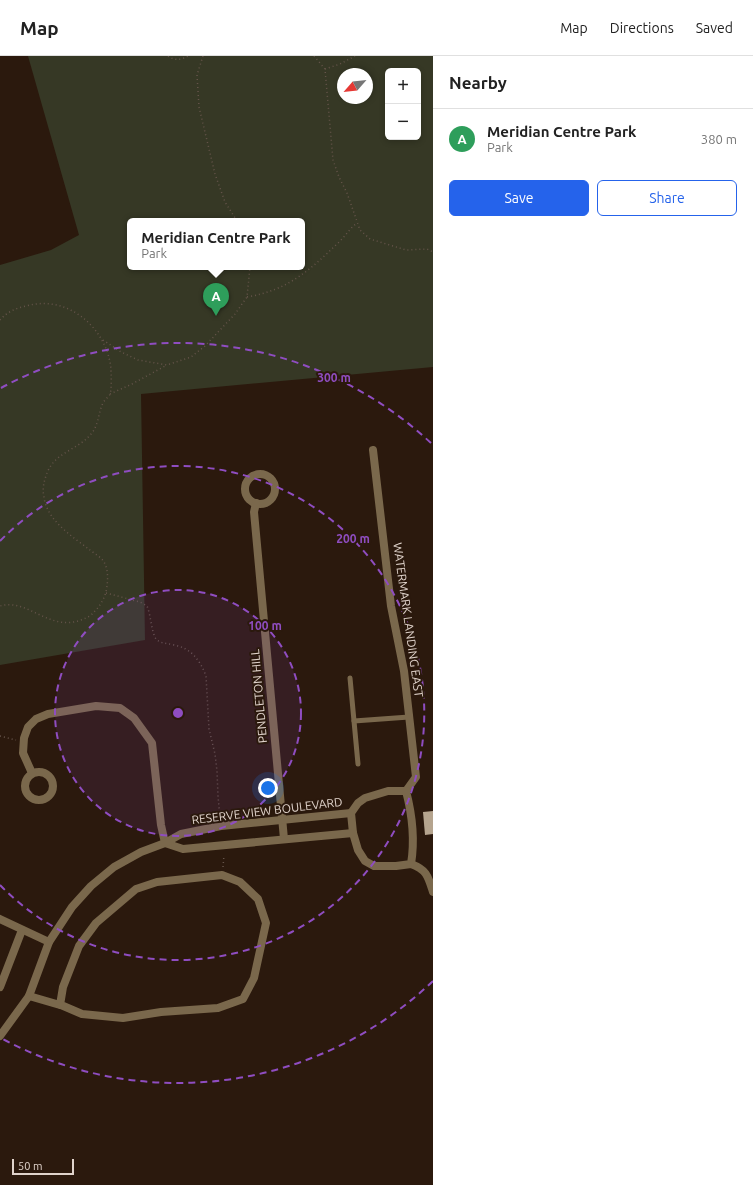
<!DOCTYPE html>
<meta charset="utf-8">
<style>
body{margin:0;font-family:Ubuntu,sans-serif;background:#f2f2f2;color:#222}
.controls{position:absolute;right:12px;top:12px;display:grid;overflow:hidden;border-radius:6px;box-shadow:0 2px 6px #0003}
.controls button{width:36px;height:36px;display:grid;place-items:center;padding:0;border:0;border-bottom:1px solid #e0e0e0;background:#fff;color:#222;font:20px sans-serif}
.compass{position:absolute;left:337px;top:12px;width:36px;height:36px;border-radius:50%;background:#fff;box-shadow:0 2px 6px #0003;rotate:242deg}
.scale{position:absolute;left:12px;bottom:10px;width:62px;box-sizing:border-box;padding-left:4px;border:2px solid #e0d3cb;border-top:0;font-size:11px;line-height:14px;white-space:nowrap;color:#e0d3cb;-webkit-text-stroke:3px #2b190d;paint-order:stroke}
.you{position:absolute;left:268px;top:732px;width:14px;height:14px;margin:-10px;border:3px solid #fff;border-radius:50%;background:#1a73e8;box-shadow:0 0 0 6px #1a73e833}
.badge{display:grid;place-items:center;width:26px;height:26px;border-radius:50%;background:#2563eb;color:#fff;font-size:13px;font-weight:700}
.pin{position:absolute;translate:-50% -33px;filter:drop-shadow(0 1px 2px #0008)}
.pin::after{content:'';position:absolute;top:21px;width:14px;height:12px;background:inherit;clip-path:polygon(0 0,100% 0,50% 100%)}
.popup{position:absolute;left:127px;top:162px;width:178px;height:52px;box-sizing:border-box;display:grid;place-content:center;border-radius:6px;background:#fff;filter:drop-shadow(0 1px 3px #0005);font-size:13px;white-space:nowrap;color:#767676}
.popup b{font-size:15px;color:#222}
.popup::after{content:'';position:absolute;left:50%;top:100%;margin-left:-8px;border:8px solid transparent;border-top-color:#fff}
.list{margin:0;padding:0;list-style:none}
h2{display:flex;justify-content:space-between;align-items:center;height:52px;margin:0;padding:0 16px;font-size:17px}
h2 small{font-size:13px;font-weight:400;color:#767676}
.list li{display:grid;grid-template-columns:26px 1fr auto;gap:12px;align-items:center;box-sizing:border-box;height:60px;padding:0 16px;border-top:1px solid #e0e0e0}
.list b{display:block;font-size:15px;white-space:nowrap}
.list p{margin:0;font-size:13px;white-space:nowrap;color:#767676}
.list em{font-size:13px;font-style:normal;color:#767676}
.actions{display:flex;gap:8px;padding:12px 16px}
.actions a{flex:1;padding:9px 0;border:1px solid #2563eb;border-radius:6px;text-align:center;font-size:14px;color:#2563eb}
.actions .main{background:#2563eb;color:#fff}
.map{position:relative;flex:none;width:433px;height:1129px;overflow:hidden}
header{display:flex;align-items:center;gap:24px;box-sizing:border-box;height:56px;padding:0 20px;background:#fff;border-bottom:1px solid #e0e0e0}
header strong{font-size:19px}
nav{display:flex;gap:22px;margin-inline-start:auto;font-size:14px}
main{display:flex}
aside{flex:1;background:#fff}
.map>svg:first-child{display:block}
.green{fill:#363825;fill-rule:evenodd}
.building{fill:#b5a48e}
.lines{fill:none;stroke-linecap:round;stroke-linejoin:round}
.path{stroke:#65544a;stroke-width:1.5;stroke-dasharray:1 3;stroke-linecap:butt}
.service{stroke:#7a684c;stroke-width:5}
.minor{stroke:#7a684c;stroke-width:8}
.ring{fill:none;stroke:#8f4dc1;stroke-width:2;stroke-dasharray:7 5}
.labels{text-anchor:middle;stroke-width:4;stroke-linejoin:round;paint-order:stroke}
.street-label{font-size:12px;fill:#e0d3cb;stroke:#2b190d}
.centre{fill:#8f4dc1;stroke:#2b190d;stroke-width:2}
.ring-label{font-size:12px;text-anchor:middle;font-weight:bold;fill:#8f4dc1;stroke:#2b190d;stroke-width:4;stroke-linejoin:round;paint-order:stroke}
</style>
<header>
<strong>Map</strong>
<nav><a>Map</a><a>Directions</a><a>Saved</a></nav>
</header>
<main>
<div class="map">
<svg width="433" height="1129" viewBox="0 0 433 1129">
<rect width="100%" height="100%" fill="#2b190d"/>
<!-- green -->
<path class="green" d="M28 0H433V311L141 338 145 584 0 609V209L51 194 79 179ZM388 15H418V81H388ZM343 18H367V42H343ZM130 165H302V211H130Z"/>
<!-- building -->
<polygon class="building" points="433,755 433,778 425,779 423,756"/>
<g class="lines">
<!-- path -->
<g class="path">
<path d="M168 0C175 5 181 4 188 0"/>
<polyline points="203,0 197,19 199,51 215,118 225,146 237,165"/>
<polyline points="314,0 325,13 333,104 339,121 347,137 360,174 370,183 406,194 427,193 433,196"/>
<polyline points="325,13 340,8 355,0"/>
<path d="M247 241C288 234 309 215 338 187 345 181 349 173 357 167"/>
<path d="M0 264C7 256 16 252 26 250 68 238 107 272 111 313 111 318 112 333 110 338 109 341 105 343 103 347 98 357 99 369 91 378 78 394 55 396 47 417 44 425 42 433 44 441 47 465 73 481 90 494 95 498 101 501 104 506 108 513 108 522 107 530 106 540 101 549 94 556 91 560 86 562 81 564 49 576 28 542 0 550"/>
<polyline points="103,284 121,296 138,304 167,309 191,301 205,290 235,258 247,241 250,211"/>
<polyline points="110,338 132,328 167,309"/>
<path d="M106 537 140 546 147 550C151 559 151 575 156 583 161 588 167 587 174 589 191 592 200 604 206 620L209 673 215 698 217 715 218 740 220 762"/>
<polyline points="0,680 16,684"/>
<polyline points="223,811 224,799"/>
</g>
<!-- service -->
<g class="service">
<polyline points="350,622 358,708"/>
<polyline points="354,665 409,661"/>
</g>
<!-- minor -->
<g class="minor">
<polyline points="373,394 391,550 404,615 416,721 406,735"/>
<circle cx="260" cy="433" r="15"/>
<polyline points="256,447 254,456 284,783"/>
<circle cx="39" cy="730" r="14"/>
<polyline points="32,717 23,697 24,682 28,671 36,663 48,658 96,650 120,652 134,662 152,687 161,769 165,787"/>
<path d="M388 735H406C412 758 415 784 411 808L396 810H374L365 805 358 794 353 777 351 757 358 747 365 742Z"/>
<polyline points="165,787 183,793 353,777"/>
<path d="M411 808C427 814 428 820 433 836"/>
<polyline points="0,863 49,886"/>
<polyline points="0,931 22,874"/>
<polyline points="29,940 60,949 61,949 82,958 123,962 161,956 218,952 243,943 254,922 266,867 258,843 240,826 222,819 157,826 136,833 96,867 79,890 63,931 60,949"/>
<polyline points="0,980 29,940 49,886 72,851 91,830 114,811 141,796 165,787 181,778 221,770 351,757"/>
</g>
</g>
<!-- distance rings -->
<circle cx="178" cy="657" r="123" fill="#8f4dc1" fill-opacity=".12"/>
<g class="ring">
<circle cx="178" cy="657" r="123"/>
<path d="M0 485A247 247 0 1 1 0 829"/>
<path d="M433 925A370 370 0 0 1 1 982M1 332A370 370 0 0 1 433 389"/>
</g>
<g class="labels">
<!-- street labels -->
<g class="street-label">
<text transform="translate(408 564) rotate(82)" y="4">WATERMARK LANDING EAST</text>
<text transform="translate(259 640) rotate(-95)" y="4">PENDLETON HILL</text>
<text transform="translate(267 755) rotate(-7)" y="4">RESERVE VIEW BOULEVARD</text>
</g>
</g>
<circle cx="178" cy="657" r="6" class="centre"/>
<g class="ring-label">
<text x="334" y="326">300 m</text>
<text x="353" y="487">200 m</text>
<text x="265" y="574">100 m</text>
</g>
</svg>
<div class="controls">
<button>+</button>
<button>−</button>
</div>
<svg class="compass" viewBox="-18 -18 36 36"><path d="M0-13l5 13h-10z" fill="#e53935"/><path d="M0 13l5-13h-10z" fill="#767676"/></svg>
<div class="scale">50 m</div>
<div class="you"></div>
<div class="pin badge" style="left:216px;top:260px;background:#2e9e5b">A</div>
<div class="popup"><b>Meridian Centre Park</b>Park</div>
</div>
<aside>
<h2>Nearby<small></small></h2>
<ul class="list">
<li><span class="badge" style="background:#2e9e5b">A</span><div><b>Meridian Centre Park</b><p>Park</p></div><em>380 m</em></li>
</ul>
<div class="actions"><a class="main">Save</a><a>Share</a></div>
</aside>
</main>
